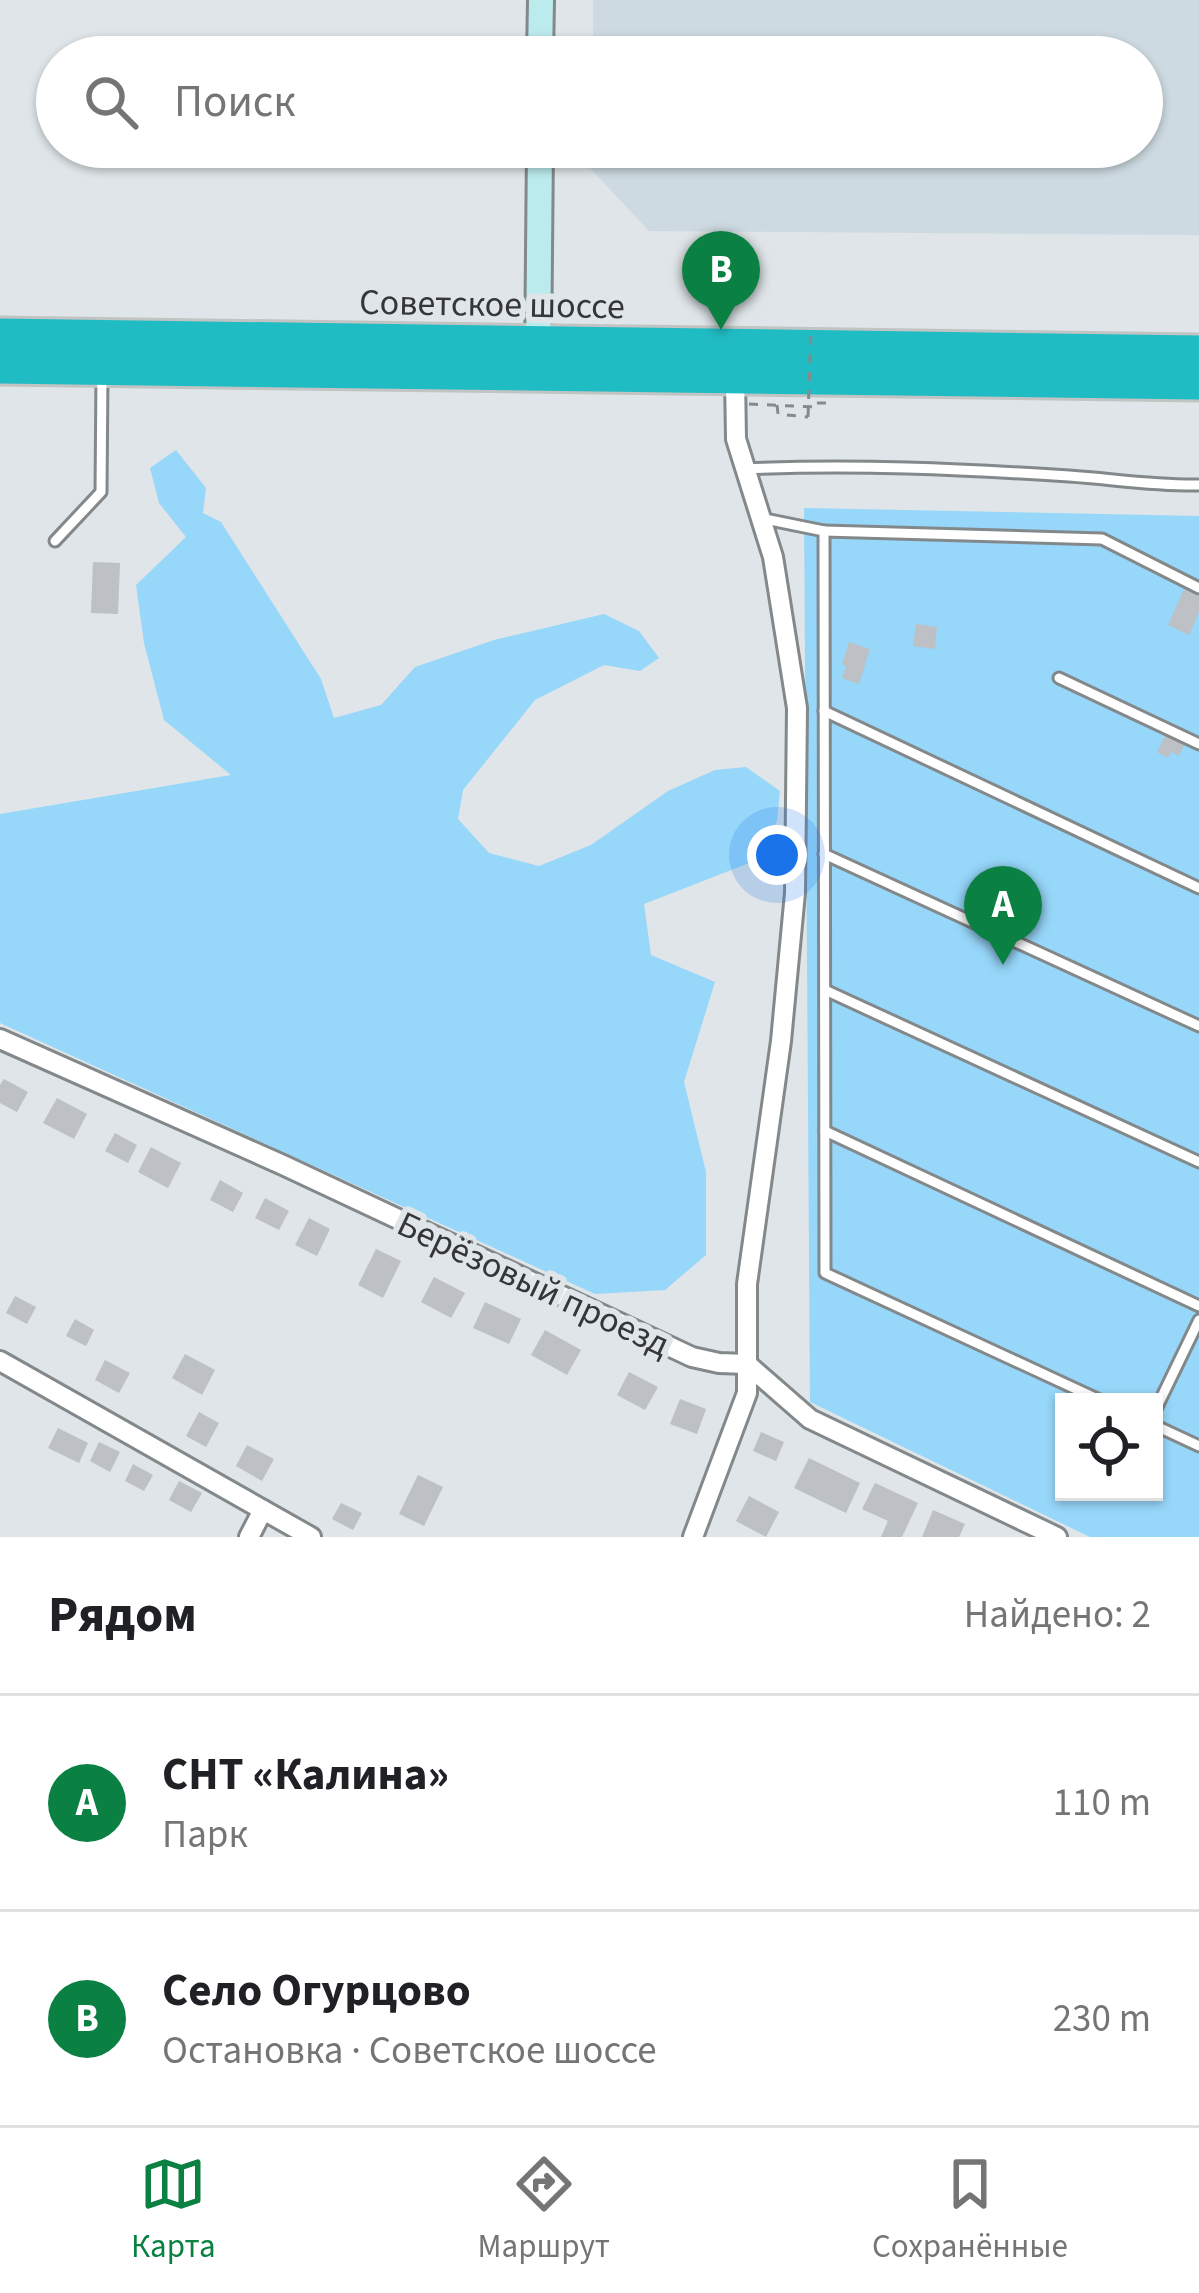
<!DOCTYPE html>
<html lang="ru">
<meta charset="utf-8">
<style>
body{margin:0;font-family:"Source Sans 3",sans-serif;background:#f6f6f6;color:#202124}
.controls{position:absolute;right:36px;bottom:36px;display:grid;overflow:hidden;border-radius:0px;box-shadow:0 3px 9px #0004}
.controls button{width:108px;height:108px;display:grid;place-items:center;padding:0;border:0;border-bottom:3px solid #e0e0e0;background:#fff;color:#202124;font:60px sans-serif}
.you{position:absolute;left:777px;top:855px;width:42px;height:42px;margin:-30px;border:9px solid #fff;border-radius:50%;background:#1a73e8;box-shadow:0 0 0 18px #1a73e833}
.badge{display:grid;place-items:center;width:78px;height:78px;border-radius:50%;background:#0b8043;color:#fff;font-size:39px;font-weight:700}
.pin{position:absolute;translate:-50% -99px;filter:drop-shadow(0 3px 6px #0008)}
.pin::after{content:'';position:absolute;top:63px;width:42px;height:36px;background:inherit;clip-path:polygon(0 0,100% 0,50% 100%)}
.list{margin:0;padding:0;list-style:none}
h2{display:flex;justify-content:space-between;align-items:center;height:156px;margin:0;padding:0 48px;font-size:51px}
h2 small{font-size:39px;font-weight:400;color:#757577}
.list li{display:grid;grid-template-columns:78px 1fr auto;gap:36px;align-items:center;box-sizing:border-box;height:216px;padding:0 48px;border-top:3px solid #e0e0e0}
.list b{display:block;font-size:45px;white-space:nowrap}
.list p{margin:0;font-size:39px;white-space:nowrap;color:#757577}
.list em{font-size:39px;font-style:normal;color:#757577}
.icon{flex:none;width:66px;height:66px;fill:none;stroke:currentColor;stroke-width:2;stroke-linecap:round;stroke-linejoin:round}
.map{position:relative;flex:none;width:1199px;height:1537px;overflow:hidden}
.search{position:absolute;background:#fff;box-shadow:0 3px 9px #0004;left:36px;right:36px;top:36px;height:132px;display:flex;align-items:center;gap:30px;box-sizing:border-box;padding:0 42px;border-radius:66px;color:#757577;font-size:45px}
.sheet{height:588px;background:#fff}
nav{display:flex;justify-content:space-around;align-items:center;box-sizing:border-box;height:168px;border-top:3px solid #e0e0e0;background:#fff;font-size:33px;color:#757577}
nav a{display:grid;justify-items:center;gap:6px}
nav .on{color:#0b8043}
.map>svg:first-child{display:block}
.built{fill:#cddae1}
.green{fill:#97d7fa;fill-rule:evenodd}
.building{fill:#bdc0c5}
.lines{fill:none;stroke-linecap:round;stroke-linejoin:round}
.lane-casing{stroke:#83888b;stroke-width:15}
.street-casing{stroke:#83888b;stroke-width:24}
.secondary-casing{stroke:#83888b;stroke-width:30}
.highway-casing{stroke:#c2c3c3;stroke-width:39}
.path{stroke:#868a8c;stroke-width:3;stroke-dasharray:9 9;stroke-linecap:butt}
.lane{stroke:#fff;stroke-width:9}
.street{stroke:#fff;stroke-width:18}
.secondary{stroke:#bcebed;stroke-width:24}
.highway{stroke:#20bcc4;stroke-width:33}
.path-bridge{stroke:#868a8c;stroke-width:3;stroke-dasharray:9 9;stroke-linecap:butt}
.labels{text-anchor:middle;stroke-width:12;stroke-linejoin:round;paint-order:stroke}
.street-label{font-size:36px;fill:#343637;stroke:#dfe5e8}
</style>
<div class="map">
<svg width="1199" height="1537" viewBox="0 0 1199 1537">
<rect width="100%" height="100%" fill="#dfe5e8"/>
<!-- built -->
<polygon class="built" points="593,0 1199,0 1199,235 649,231 590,168 590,147 1142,147 1142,57 593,57"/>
<!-- green -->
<g class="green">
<polygon points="176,450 206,488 203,513 221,522 321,679 334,718 381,705 415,667 494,640 604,614 639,631 659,658 640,671 604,665 535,700 463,790 458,819 489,853 539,866 591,845 668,791 715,770 746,767 780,791 777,821 757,860 644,904 651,955 715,982 684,1082 706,1172 706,1255 665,1290 595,1294 0,1023 0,814 231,775 164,720 144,643 136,585 186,537 159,503 150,468"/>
<path d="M804 508 1199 516V1537H1090L810 1402ZM1064 1402H1154V1492H1064Z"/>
</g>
<!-- building -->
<g class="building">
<polygon points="93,562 120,563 118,614 91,613"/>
<polygon points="1184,589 1199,596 1199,612 1189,635 1168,625"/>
<polygon points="916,624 937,627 935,649 913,646"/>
<polygon points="849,642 870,649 859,684 842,678 846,666 842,664"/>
<polygon points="1167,732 1186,741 1179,756 1171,752 1168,758 1157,752"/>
<polygon points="4,1079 28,1092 17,1112 0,1103 0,1085"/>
<polygon points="57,1098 87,1114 74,1139 43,1123"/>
<polygon points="115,1133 137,1145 128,1163 105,1151"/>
<polygon points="151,1147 181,1163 168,1188 138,1172"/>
<polygon points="220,1180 243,1193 233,1212 210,1200"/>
<polygon points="265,1198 289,1211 279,1230 255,1218"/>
<polygon points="309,1218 330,1229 317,1256 295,1245"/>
<polygon points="376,1249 401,1261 383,1298 358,1285"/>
<polygon points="434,1277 465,1293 451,1318 421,1302"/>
<polygon points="15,1296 36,1307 27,1324 6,1313"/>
<polygon points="485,1302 521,1319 509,1344 473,1328"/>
<polygon points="75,1319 94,1330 86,1346 66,1336"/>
<polygon points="545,1330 581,1350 567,1375 531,1355"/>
<polygon points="185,1354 215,1370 202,1395 172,1378"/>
<polygon points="105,1360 130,1373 119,1393 95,1380"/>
<polygon points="629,1372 658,1387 645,1410 617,1395"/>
<polygon points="680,1399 706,1409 697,1434 670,1424"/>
<polygon points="199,1412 219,1423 206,1447 186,1436"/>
<polygon points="58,1428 88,1443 79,1463 48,1448"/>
<polygon points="761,1432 784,1442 776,1461 753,1451"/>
<polygon points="99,1442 120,1452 110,1472 90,1461"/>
<polygon points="247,1445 274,1459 262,1481 236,1466"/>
<polygon points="809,1458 860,1483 846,1513 794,1488"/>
<polygon points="133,1464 153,1475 144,1491 125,1481"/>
<polygon points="418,1475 443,1487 424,1526 399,1514"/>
<polygon points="179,1481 202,1493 191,1512 169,1500"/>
<polygon points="875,1483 918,1503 902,1537 881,1537 888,1521 862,1509"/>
<polygon points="749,1496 779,1512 766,1537 736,1521"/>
<polygon points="341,1503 362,1513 353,1530 332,1519"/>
<polygon points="933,1510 965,1524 959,1537 922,1537"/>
</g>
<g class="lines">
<!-- lane casing -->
<g class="lane-casing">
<g id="lane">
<path d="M745 469C853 464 961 469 1069 476 1113 479 1155 486 1199 485"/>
<polyline points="760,518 824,531 825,1273 1104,1402"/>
<polyline points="824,531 1102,539 1199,588"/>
<polyline points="55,541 101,492 102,374"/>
<polyline points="1059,678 1199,744"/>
<polyline points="824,711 1199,888"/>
<polyline points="824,854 1199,1026"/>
<polyline points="825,990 1199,1162"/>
<polyline points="825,1131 1199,1306"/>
<polyline points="1154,1413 1199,1320"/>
<polyline points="1154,1425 1199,1446"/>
</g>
</g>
<!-- street casing -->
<g class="street-casing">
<g id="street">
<polyline points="0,1039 283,1165 692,1357 719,1363 747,1364 810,1419 1057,1537"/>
<polyline points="0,1361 311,1537"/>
<polyline points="249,1537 263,1510"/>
<polyline points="693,1537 747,1393 747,1284 781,1041 795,893 797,708 773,557 736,439 735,377"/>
</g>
</g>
<!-- secondary casing -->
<g class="secondary-casing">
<g id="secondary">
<polyline points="540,57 541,0"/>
<polyline points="538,359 540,147"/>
</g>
</g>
<!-- highway casing -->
<g class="highway-casing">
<g id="highway">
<polyline points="0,335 1199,352"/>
<polyline points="0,367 1199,383"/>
</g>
</g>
<!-- path -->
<g class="path">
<polyline points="749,404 815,407 815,403 827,403"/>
<polyline points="777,405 778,414 808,417"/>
</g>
<!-- lane -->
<use href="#lane" class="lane"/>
<!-- street -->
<use href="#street" class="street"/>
<!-- secondary -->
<use href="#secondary" class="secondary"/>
<!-- highway -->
<use href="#highway" class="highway"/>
<!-- path-bridge -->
<polyline class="path-bridge" points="808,417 811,329"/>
</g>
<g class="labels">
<!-- street labels -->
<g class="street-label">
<text transform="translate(492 303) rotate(1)" y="13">Советское шоссе</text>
<text transform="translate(534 1283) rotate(25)" y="13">Берёзовый проезд</text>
</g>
</g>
</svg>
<div class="controls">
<button><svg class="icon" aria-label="locate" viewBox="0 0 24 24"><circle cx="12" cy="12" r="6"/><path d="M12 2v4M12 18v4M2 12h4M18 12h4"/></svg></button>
</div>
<div class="you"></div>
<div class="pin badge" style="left:1003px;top:965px">A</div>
<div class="pin badge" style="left:721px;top:330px">B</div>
<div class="search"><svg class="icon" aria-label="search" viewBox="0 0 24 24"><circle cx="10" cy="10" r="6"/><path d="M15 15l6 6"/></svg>Поиск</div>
</div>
<section class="sheet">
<h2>Рядом<small>Найдено: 2</small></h2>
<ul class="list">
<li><span class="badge">A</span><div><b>СНТ «Калина»</b><p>Парк</p></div><em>110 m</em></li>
<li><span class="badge">B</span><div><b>Село Огурцово</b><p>Остановка · Советское шоссе</p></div><em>230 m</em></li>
</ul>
</section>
<nav>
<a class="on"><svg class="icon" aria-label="map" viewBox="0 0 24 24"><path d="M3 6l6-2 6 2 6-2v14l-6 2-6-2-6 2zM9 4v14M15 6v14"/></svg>Карта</a>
<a><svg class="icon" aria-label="directions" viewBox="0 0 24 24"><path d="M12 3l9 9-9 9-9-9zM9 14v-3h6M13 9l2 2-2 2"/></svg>Маршрут</a>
<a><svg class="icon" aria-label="saved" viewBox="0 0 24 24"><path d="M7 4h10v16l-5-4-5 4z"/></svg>Сохранённые</a>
</nav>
